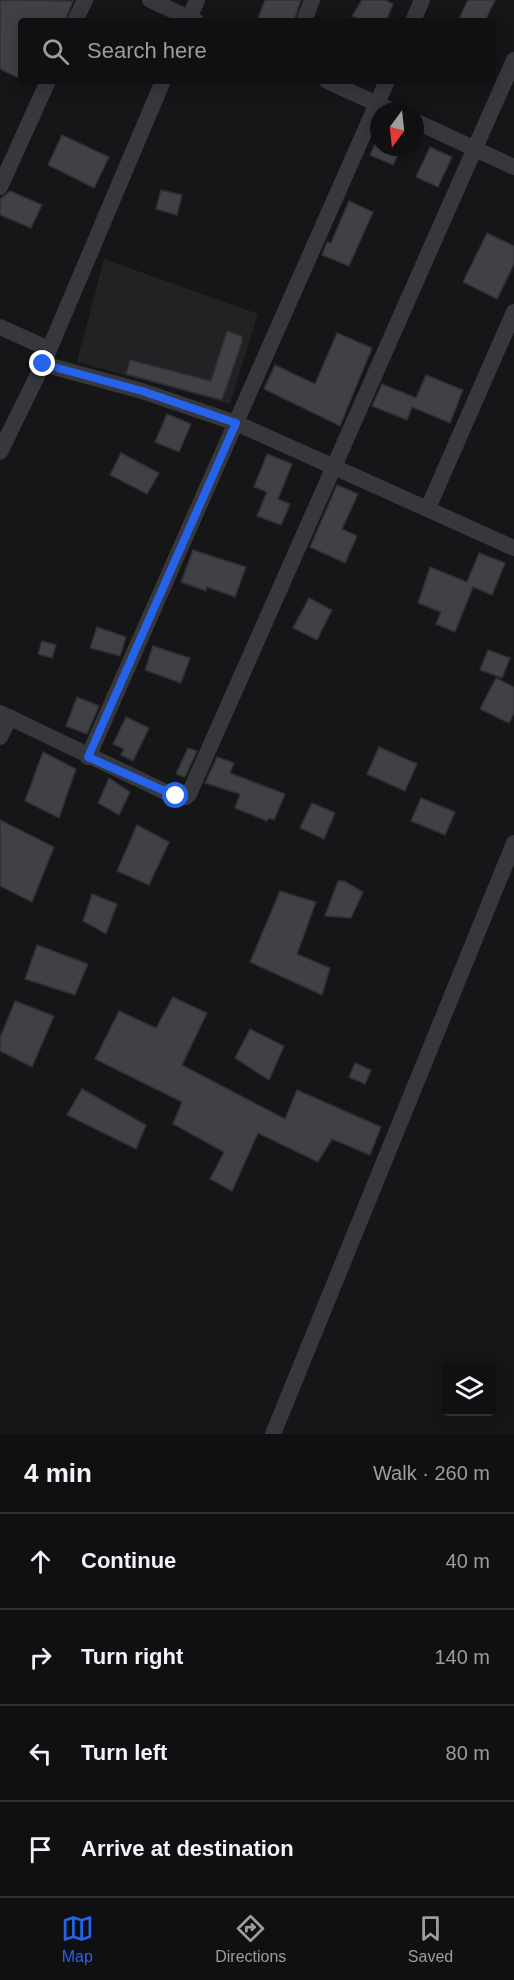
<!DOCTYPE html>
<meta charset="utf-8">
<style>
body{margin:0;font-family:Helvetica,sans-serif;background:#1e1e20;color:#f1f3f6}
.controls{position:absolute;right:18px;bottom:18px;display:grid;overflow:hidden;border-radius:6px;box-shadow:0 3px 15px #0003}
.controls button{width:54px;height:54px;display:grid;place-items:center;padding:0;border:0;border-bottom:2px solid #303032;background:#101012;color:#f1f3f6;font:30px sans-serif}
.compass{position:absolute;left:370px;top:102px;width:54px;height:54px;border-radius:50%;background:#101012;box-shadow:0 3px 15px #0003;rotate:195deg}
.stop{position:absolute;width:18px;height:18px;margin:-14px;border:4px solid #2563eb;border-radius:50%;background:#fff}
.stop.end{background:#2563eb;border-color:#fff;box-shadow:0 2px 6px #0008}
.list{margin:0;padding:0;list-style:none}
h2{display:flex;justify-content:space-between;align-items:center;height:78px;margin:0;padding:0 24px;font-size:26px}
h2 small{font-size:20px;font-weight:400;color:#9c9d9f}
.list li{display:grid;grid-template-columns:39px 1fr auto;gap:18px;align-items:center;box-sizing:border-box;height:96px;padding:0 24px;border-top:2px solid #303032}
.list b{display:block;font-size:22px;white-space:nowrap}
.list em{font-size:20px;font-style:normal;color:#9c9d9f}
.icon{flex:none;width:33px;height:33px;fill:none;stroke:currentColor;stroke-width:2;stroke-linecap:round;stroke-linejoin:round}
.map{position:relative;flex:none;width:514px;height:1434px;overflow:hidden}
.search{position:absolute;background:#101012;box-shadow:0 3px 15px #0003;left:18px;right:18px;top:18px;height:66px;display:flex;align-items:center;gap:15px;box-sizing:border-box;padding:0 21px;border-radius:6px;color:#9c9d9f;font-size:22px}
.sheet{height:462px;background:#101012}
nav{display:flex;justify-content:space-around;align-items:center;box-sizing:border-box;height:84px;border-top:2px solid #303032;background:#101012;font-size:16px;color:#9c9d9f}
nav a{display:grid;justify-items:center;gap:3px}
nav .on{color:#2563eb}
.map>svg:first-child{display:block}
.built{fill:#222225}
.building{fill:#404145;stroke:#303034;stroke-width:1.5}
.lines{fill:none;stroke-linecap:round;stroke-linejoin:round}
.minor{stroke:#37383d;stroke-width:16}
.route{stroke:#2563eb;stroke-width:8}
</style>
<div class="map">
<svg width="514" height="1434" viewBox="0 0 514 1434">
<rect width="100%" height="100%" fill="#161618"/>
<!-- built -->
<polygon class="built" points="104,259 258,314 230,404 77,362"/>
<!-- building -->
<g class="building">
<polygon points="0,0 73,1 65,21 21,21 21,79 0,69"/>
<polygon points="265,0 301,0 294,21 257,21"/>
<polygon points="362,0 385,0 393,4 386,21 363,21 352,16"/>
<polygon points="468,0 495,0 485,21 458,21"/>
<polygon points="62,135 109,157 94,188 48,165"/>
<polygon points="376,142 379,147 399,152 393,165 370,155"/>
<polygon points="430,147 452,157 438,187 416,177"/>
<polygon points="161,190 182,195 177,215 156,209"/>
<polygon points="10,191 42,205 31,228 0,215 0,199"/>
<polygon points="349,201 373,212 349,266 322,255 327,242 331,243"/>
<polygon points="487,233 514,246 514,264 497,299 463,282"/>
<polygon points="227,331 242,336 242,342 222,400 126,374 130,360 211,381"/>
<polygon points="337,333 372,348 340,426 264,389 275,365 315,384"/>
<polygon points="426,375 463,390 450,423 412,407 407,420 372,406 382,384 416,398"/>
<polygon points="167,414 191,424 179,452 155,442"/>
<polygon points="121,453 159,473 147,494 110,475"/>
<polygon points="267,454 292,464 278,499 290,504 281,525 257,516 267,492 254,487"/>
<polygon points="337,485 358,494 342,529 357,536 345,563 310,547"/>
<polygon points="193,550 246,567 235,597 207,587 206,591 181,582"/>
<polygon points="479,553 505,563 492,595 473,587 455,632 436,624 441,612 418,603 430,567 467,582"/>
<polygon points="309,598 332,610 317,640 293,628"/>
<polygon points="97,627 126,637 120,656 90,648"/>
<polygon points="42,641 56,645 52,658 38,654"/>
<polygon points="153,646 190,658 181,683 145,670"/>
<polygon points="488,650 510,658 502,678 480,670"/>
<polygon points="496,678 514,687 514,713 509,723 480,709"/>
<polygon points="77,697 99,706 87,734 66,726"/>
<polygon points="126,717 149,728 133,761 121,755 124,749 113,744"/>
<polygon points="379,747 417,764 405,791 367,774"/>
<polygon points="188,748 197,751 185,777 176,774"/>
<polygon points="43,752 76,769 59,818 25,801"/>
<polygon points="217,757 234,763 230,773 285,794 274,820 269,818 267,821 235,808 240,794 205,783"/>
<polygon points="109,778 130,792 119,815 98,803"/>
<polygon points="421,798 455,812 445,835 411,821"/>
<polygon points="312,803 335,813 324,839 300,828"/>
<polygon points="0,820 54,847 32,902 0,886"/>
<polygon points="137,825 169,842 149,885 117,871"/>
<polygon points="338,881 344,881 363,892 351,918 325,916"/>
<polygon points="280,891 316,902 297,954 330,968 322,995 250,962"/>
<polygon points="92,894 117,904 106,934 83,921"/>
<polygon points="37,945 88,964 75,995 25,979"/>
<polygon points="173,997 207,1013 182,1065 285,1119 297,1090 381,1127 370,1155 332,1139 318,1162 258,1133 232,1191 210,1179 224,1152 173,1124 182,1102 95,1059 119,1011 156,1028"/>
<polygon points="15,1001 54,1016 32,1067 0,1051 0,1038"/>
<polygon points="250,1029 284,1046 269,1080 235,1058"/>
<polygon points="355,1063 371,1070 365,1084 349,1077"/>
<polygon points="82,1089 146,1125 136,1149 67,1115"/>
</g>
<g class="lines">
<!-- minor -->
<g class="minor">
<polyline points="150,0 196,21"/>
<polyline points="75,21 85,0"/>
<polyline points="188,21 197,0"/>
<polyline points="304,21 312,0"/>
<polyline points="413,21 422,0"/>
<polyline points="327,81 393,111"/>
<polyline points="415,121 514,167"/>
<polyline points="0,187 48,81"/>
<polyline points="0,327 49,349"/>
<polyline points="43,364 142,391 236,423 514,548"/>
<polyline points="0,452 43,364 163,81"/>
<polyline points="428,508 514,312"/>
<polyline points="0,713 176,797 186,797 189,794 514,60"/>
<polyline points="0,737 10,717"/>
<polyline points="88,757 387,81"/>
<polyline points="273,1434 514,843"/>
</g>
</g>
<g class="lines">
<!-- route -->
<polyline class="route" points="43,364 142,391 236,423 88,757 176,796"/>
</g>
</svg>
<div class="controls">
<button><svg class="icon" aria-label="layers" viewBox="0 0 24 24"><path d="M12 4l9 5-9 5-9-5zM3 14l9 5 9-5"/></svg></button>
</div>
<svg class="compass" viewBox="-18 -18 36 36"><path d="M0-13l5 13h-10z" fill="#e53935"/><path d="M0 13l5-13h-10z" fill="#9c9d9f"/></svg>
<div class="stop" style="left:176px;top:796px"></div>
<div class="stop end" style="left:43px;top:364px"></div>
<div class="search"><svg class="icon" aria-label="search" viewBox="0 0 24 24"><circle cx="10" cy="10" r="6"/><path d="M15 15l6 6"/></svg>Search here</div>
</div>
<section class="sheet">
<h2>4 min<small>Walk · 260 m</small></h2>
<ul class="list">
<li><svg class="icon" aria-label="ahead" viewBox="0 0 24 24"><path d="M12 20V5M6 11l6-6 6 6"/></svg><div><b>Continue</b></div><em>40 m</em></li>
<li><svg class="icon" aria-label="right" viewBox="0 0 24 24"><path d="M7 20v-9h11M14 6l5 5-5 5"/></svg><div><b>Turn right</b></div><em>140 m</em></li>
<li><svg class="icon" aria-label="left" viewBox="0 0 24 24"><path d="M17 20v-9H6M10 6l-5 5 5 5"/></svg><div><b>Turn left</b></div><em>80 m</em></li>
<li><svg class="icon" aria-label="arrive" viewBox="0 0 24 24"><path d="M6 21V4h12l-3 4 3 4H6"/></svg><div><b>Arrive at destination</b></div></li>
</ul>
</section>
<nav>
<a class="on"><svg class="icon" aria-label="map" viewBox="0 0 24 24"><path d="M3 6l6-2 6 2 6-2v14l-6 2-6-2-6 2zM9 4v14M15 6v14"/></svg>Map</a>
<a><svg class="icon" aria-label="directions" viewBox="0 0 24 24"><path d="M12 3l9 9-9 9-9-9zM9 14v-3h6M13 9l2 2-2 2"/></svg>Directions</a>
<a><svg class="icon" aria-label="saved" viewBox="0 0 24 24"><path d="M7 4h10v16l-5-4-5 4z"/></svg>Saved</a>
</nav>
